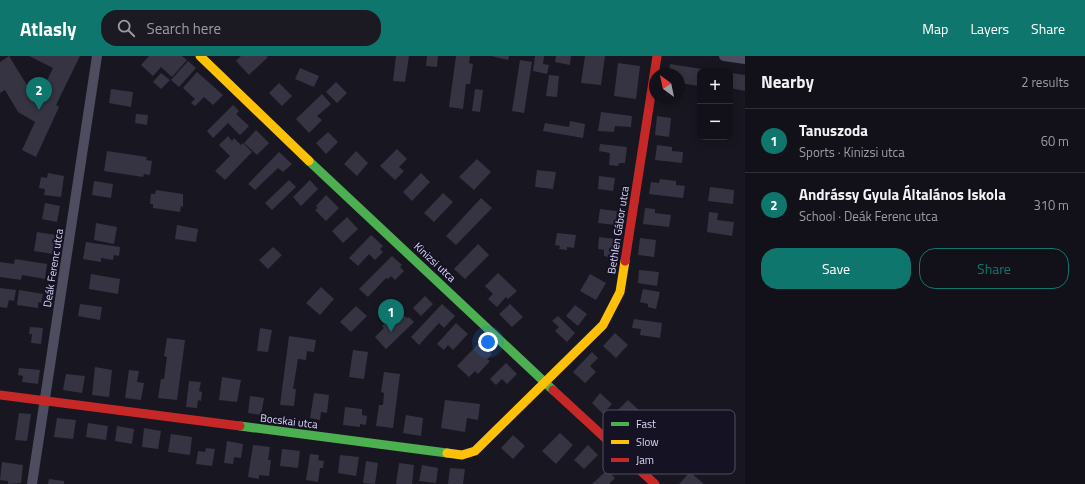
<!DOCTYPE html>
<meta charset="utf-8">
<style>
body{margin:0;font-family:"Titillium Web",sans-serif;background:#1b1921;color:#f1f3f6}
.controls{position:absolute;right:12px;top:12px;display:grid;overflow:hidden;border-radius:8px;box-shadow:0 2px 10px #0003}
.controls button{width:36px;height:36px;display:grid;place-items:center;padding:0;border:0;border-bottom:1px solid #313037;background:#121018;color:#f1f3f6;font:20px sans-serif}
.compass{position:absolute;left:649px;top:12px;width:36px;height:36px;border-radius:50%;background:#121018;box-shadow:0 2px 10px #0003;rotate:327deg}
.you{position:absolute;left:488px;top:286px;width:14px;height:14px;margin:-10px;border:3px solid #fff;border-radius:50%;background:#1a73e8;box-shadow:0 0 0 6px #1a73e833}
.badge{display:grid;place-items:center;width:26px;height:26px;border-radius:50%;background:#0f766e;color:#fff;font-size:13px;font-weight:700}
.pin{position:absolute;translate:-50% -33px;filter:drop-shadow(0 1px 2px #0008)}
.pin::after{content:'';position:absolute;top:21px;width:14px;height:12px;background:inherit;clip-path:polygon(0 0,100% 0,50% 100%)}
.list{margin:0;padding:0;list-style:none}
h2{display:flex;justify-content:space-between;align-items:center;height:52px;margin:0;padding:0 16px;font-size:17px}
h2 small{font-size:13px;font-weight:400;color:#9c9da2}
.list li{display:grid;grid-template-columns:26px 1fr auto;gap:12px;align-items:center;box-sizing:border-box;height:64px;padding:0 16px;border-top:1px solid #313037}
.list b{display:block;font-size:15px;white-space:nowrap}
.list p{margin:0;font-size:13px;white-space:nowrap;color:#9c9da2}
.list em{font-size:13px;font-style:normal;color:#9c9da2}
.actions{display:flex;gap:8px;padding:12px 16px}
.actions a{flex:1;padding:9px 0;border:1px solid #0f766e;border-radius:16px;text-align:center;font-size:14px;color:#0f766e}
.actions .main{background:#0f766e;color:#fff}
.icon{flex:none;width:22px;height:22px;fill:none;stroke:currentColor;stroke-width:2;stroke-linecap:round;stroke-linejoin:round}
.map{position:relative;flex:none;width:745px;height:428px;overflow:hidden}
header{display:flex;align-items:center;gap:24px;box-sizing:border-box;height:56px;padding:0 20px;background:#0f766e;color:#fff}
header strong{font-size:19px}
nav{display:flex;gap:22px;margin-inline-start:auto;font-size:14px}
.search{width:280px;height:36px;background:#1b1921;display:flex;align-items:center;gap:10px;box-sizing:border-box;padding:0 14px;border-radius:16px;color:#9c9da2;font-size:15px}
main{display:flex}
aside{flex:1;background:#121018}
.map>svg:first-child{display:block}
.building{fill:#363442}
.lines{fill:none;stroke-linecap:round;stroke-linejoin:round}
.street{stroke:#4e4d5f;stroke-width:10}
.fast{stroke:#4caf50;stroke-width:9}
.slow{stroke:#ffc107;stroke-width:9}
.jam{stroke:#c62828;stroke-width:9}
.labels{text-anchor:middle;stroke-width:4;stroke-linejoin:round;paint-order:stroke}
.street-label{font-size:11px;fill:#dddbfa;stroke:#151224}
.key{fill:#151224;stroke:#514e64;stroke-width:1}
.key-label{font-size:11px;fill:#dddbfa}
</style>
<header>
<strong>Atlasly</strong>
<div class="search"><svg class="icon" aria-label="search" viewBox="0 0 24 24"><circle cx="10" cy="10" r="6"/><path d="M15 15l6 6"/></svg>Search here</div>
<nav><a>Map</a><a>Layers</a><a>Share</a></nav>
</header>
<main>
<div class="map">
<svg width="745" height="428" viewBox="0 0 745 428">
<rect width="100%" height="100%" fill="#181620"/>
<!-- building -->
<g class="building">
<polygon points="9,0 33,39 39,41 53,12 29,0 80,0 56,49 59,51 36,101 22,94 35,66 18,56 5,34 0,37 0,6"/>
<polygon points="149,0 182,0 187,4 172,21 161,11 153,20 141,9"/>
<polygon points="241,0 266,0 268,1 249,19 236,5"/>
<polygon points="396,0 409,0 405,26 393,25"/>
<polygon points="427,0 438,0 437,11 426,10"/>
<polygon points="456,0 470,0 469,7 473,8 470,28 466,28 463,53 449,51"/>
<polygon points="491,0 509,0 508,4"/>
<polygon points="535,0 544,0 543,8 549,9 547,18 533,15"/>
<polygon points="556,0 571,0 570,9 555,6"/>
<polygon points="585,0 605,0 601,29 581,27"/>
<polygon points="520,4 532,6 524,57 512,55"/>
<polygon points="188,5 196,12 179,31 171,24"/>
<polygon points="618,7 640,10 636,43 614,40"/>
<polygon points="670,8 702,13 700,15 699,30 679,27 679,18 668,18"/>
<polygon points="300,12 319,20 314,31 295,23"/>
<polygon points="197,16 223,39 213,49 204,41 195,50 191,47 195,43 183,32"/>
<polygon points="161,17 170,24 161,33 153,26"/>
<polygon points="731,17 745,19 745,35 730,32"/>
<polygon points="549,19 559,20 557,41 546,40"/>
<polygon points="336,26 347,37 337,47 326,36"/>
<polygon points="279,27 292,40 282,50 269,37"/>
<polygon points="111,33 133,36 131,51 109,47"/>
<polygon points="475,33 483,34 480,56 472,55"/>
<polygon points="322,38 331,48 317,60 322,64 309,77 296,63"/>
<polygon points="233,49 239,55 236,58 249,70 240,79 228,67 213,82 207,75"/>
<polygon points="601,56 632,60 631,71 615,70 614,76 598,75"/>
<polygon points="136,58 148,59 147,69 135,67"/>
<polygon points="657,60 671,62 669,81 655,79"/>
<polygon points="570,65 585,68 583,82 543,75 545,67 569,71"/>
<polygon points="256,74 269,87 257,99 244,87"/>
<polygon points="328,76 338,86 326,98 316,87"/>
<polygon points="228,80 232,85 234,82 241,89 243,87 252,96 225,124 215,115 230,100 219,89"/>
<polygon points="600,88 627,91 625,107 619,107 618,110 609,109 610,97 599,95"/>
<polygon points="657,89 672,91 672,95 683,96 682,107 655,104"/>
<polygon points="397,93 407,103 399,111 404,115 395,124 380,110"/>
<polygon points="107,95 147,101 146,104 152,105 150,119 144,118 143,121 104,115"/>
<polygon points="356,95 368,107 357,120 344,108"/>
<polygon points="279,96 292,108 283,116 278,112 255,134 248,128"/>
<polygon points="477,103 491,116 474,134 459,121"/>
<polygon points="537,114 556,116 553,133 535,131"/>
<polygon points="48,117 64,120 61,141 44,139 45,133 39,132 41,121 47,122"/>
<polygon points="421,117 430,126 412,145 403,136"/>
<polygon points="599,120 615,122 613,135 598,133"/>
<polygon points="660,123 676,125 676,129 685,130 683,142 649,138 651,126 659,127"/>
<polygon points="289,124 296,131 272,154 265,147"/>
<polygon points="310,124 318,133 301,150 293,141"/>
<polygon points="94,125 113,128 111,142 92,139"/>
<polygon points="710,131 734,134 733,148 708,145"/>
<polygon points="156,134 183,138 183,151 181,150 180,156 153,152 153,148 150,148 151,138 155,138"/>
<polygon points="443,137 453,146 434,166 424,157"/>
<polygon points="326,139 339,152 326,165 315,154 318,152 316,150"/>
<polygon points="481,142 492,152 456,189 446,180"/>
<polygon points="45,147 60,150 57,166 42,163"/>
<polygon points="645,152 655,153 655,157 671,159 669,171 643,168"/>
<polygon points="600,153 617,155 615,169 598,167"/>
<polygon points="709,156 718,157 717,164 734,166 732,180 707,176"/>
<polygon points="347,161 358,173 343,187 332,175"/>
<polygon points="96,167 117,171 114,188 94,184"/>
<polygon points="177,169 198,173 196,186 175,183"/>
<polygon points="37,176 56,179 53,198 34,195"/>
<polygon points="557,177 576,179 574,192 567,191 567,194 559,193 560,190 555,189"/>
<polygon points="371,179 383,190 380,193 383,196 375,204 369,198 358,210 349,202"/>
<polygon points="599,181 616,183 613,202 604,200 604,194 598,193"/>
<polygon points="640,182 656,184 654,201 638,199"/>
<polygon points="86,186 120,191 119,200 114,199 113,204 101,202 101,206 83,203"/>
<polygon points="478,188 489,199 465,223 454,213"/>
<polygon points="273,191 282,199 268,213 259,204"/>
<polygon points="392,200 402,209 400,211 404,215 395,224 391,220 388,223 386,222 368,241 359,233"/>
<polygon points="15,203 47,208 45,223 22,219 21,224 0,221 0,206 14,208"/>
<polygon points="639,214 659,216 657,230 638,227"/>
<polygon points="498,217 517,235 508,243 506,241 497,251 488,243 493,238 485,230"/>
<polygon points="91,218 120,223 118,238 89,233"/>
<polygon points="590,218 606,227 596,244 580,235"/>
<polygon points="321,231 334,243 320,259 306,247"/>
<polygon points="0,232 16,234 14,245 9,244 7,252 0,251"/>
<polygon points="643,233 660,236 656,253 648,251 648,248 640,246"/>
<polygon points="19,234 43,238 41,247 38,246 38,252 17,249"/>
<polygon points="425,240 433,248 421,260 413,252"/>
<polygon points="80,248 102,251 100,264 78,260"/>
<polygon points="442,248 455,260 444,272 439,267 419,289 411,281"/>
<polygon points="510,248 523,261 512,271 499,258"/>
<polygon points="575,249 587,258 578,270 566,260"/>
<polygon points="356,250 367,260 351,276 340,266"/>
<polygon points="398,255 407,262 409,261 414,266 386,293 375,281 384,272 382,270"/>
<polygon points="558,260 575,277 567,286 555,275 559,271 552,265"/>
<polygon points="634,263 662,267 660,282 640,279 641,273 632,272"/>
<polygon points="456,267 468,278 453,294 448,289 444,294 437,288"/>
<polygon points="30,271 43,272 41,288 31,287 32,278 29,278"/>
<polygon points="260,272 272,274 268,296 257,295"/>
<polygon points="615,277 628,289 616,302 603,290"/>
<polygon points="289,280 316,284 314,296 307,295 306,304 298,303 293,333 296,333 294,350 280,349"/>
<polygon points="167,282 185,284 177,344 158,342 161,323 164,323 167,301 164,300"/>
<polygon points="480,286 492,298 487,303 490,305 478,318 475,315 469,321 457,310"/>
<polygon points="353,294 368,296 364,323 349,321"/>
<polygon points="592,296 598,302 590,310 596,316 585,327 573,316"/>
<polygon points="506,307 517,318 507,328 502,323 496,329 490,323"/>
<polygon points="95,311 112,314 109,341 92,339"/>
<polygon points="19,312 40,314 38,328 22,326 23,320 18,319"/>
<polygon points="129,314 139,315 137,326 144,327 141,344 125,342"/>
<polygon points="384,316 400,318 393,372 376,370 379,349 383,349 384,337 381,336"/>
<polygon points="66,318 85,320 82,337 63,334"/>
<polygon points="222,321 241,324 237,346 219,344"/>
<polygon points="189,325 201,326 199,335 202,336 201,345 198,344 197,352 186,351"/>
<polygon points="314,337 329,339 327,357 321,356 320,364 310,362"/>
<polygon points="600,337 612,348 603,358 592,347"/>
<polygon points="250,340 264,342 261,359 248,357"/>
<polygon points="445,344 480,348 478,364 467,362 465,376 441,372"/>
<polygon points="628,344 640,355 634,362 637,365 630,373 627,370 621,375 609,363"/>
<polygon points="345,351 362,353 362,359 367,360 366,369 360,368 360,371 343,369"/>
<polygon points="19,357 31,358 27,385 15,384"/>
<polygon points="406,359 423,362 421,380 403,377"/>
<polygon points="57,362 76,364 73,383 54,381"/>
<polygon points="88,367 108,370 106,384 86,381"/>
<polygon points="117,370 134,373 132,388 115,385"/>
<polygon points="144,372 161,375 158,393 142,391"/>
<polygon points="560,377 573,389 556,408 542,395"/>
<polygon points="171,378 192,381 190,399 168,396"/>
<polygon points="513,379 525,390 513,403 501,392"/>
<polygon points="227,385 243,388 241,402 234,401 233,408 224,407"/>
<polygon points="253,389 270,391 268,404 271,404 269,420 259,419 259,423 248,421"/>
<polygon points="588,389 598,399 584,413 574,404"/>
<polygon points="206,392 215,393 212,410 196,408 198,395 205,396"/>
<polygon points="282,393 300,395 298,412 280,410"/>
<polygon points="310,398 319,399 318,404 324,405 323,412 320,412 318,426 306,424"/>
<polygon points="340,399 359,401 356,420 338,417"/>
<polygon points="366,405 378,407 375,428 363,427"/>
<polygon points="2,406 23,409 21,427 8,428 8,425 0,424"/>
<polygon points="399,407 414,409 412,428 396,428"/>
<polygon points="422,409 438,412 436,427 419,425"/>
<polygon points="450,412 465,413 463,428 448,428"/>
<polygon points="607,414 615,422 609,428 592,428"/>
<polygon points="690,416 704,428 679,428"/>
<polygon points="49,423 64,425 64,428 48,428"/>
</g>
<g class="lines">
<!-- street -->
<g class="street">
<polyline points="724,0 745,3"/>
<polyline points="32,428 97,0"/>
</g>
<!-- fast -->
<g class="fast">
<polyline points="309,105 553,334"/>
<polyline points="240,370 447,397"/>
</g>
<!-- slow -->
<g class="slow">
<polyline points="200,0 309,105"/>
<polyline points="447,397 462,399 475,395 603,269 620,236 625,205"/>
</g>
<!-- jam -->
<g class="jam">
<polyline points="625,205 657,0"/>
<polyline points="553,334 655,428"/>
<polyline points="0,339 240,370"/>
</g>
</g>
<g class="labels">
<!-- street labels -->
<g class="street-label">
<text transform="translate(618 174) rotate(-81)" y="4">Bethlen Gábor utca</text>
<text transform="translate(435 206) rotate(43)" y="4">Kinizsi utca</text>
<text transform="translate(53 212) rotate(-81)" y="4">Deák Ferenc utca</text>
<text transform="translate(289 365) rotate(7)" y="4">Bocskai utca</text>
</g>
</g>
<!-- legend -->
<rect x="603" y="354" width="132" height="64" rx="6" class="key"/>
<rect x="611" y="366" width="18" height="4" fill="#4caf50"/>
<rect x="611" y="384" width="18" height="4" fill="#ffc107"/>
<rect x="611" y="402" width="18" height="4" fill="#c62828"/>
<g class="key-label">
<text x="636" y="372">Fast</text>
<text x="636" y="390">Slow</text>
<text x="636" y="408">Jam</text>
</g>
</svg>
<div class="controls">
<button>+</button>
<button>−</button>
</div>
<svg class="compass" viewBox="-18 -18 36 36"><path d="M0-13l5 13h-10z" fill="#e53935"/><path d="M0 13l5-13h-10z" fill="#9c9da2"/></svg>
<div class="you"></div>
<div class="pin badge" style="left:391px;top:276px">1</div>
<div class="pin badge" style="left:39px;top:54px">2</div>
</div>
<aside>
<h2>Nearby<small>2 results</small></h2>
<ul class="list">
<li><span class="badge">1</span><div><b>Tanuszoda</b><p>Sports · Kinizsi utca</p></div><em>60 m</em></li>
<li><span class="badge">2</span><div><b>Andrássy Gyula Általános Iskola</b><p>School · Deák Ferenc utca</p></div><em>310 m</em></li>
</ul>
<div class="actions"><a class="main">Save</a><a>Share</a></div>
</aside>
</main>
